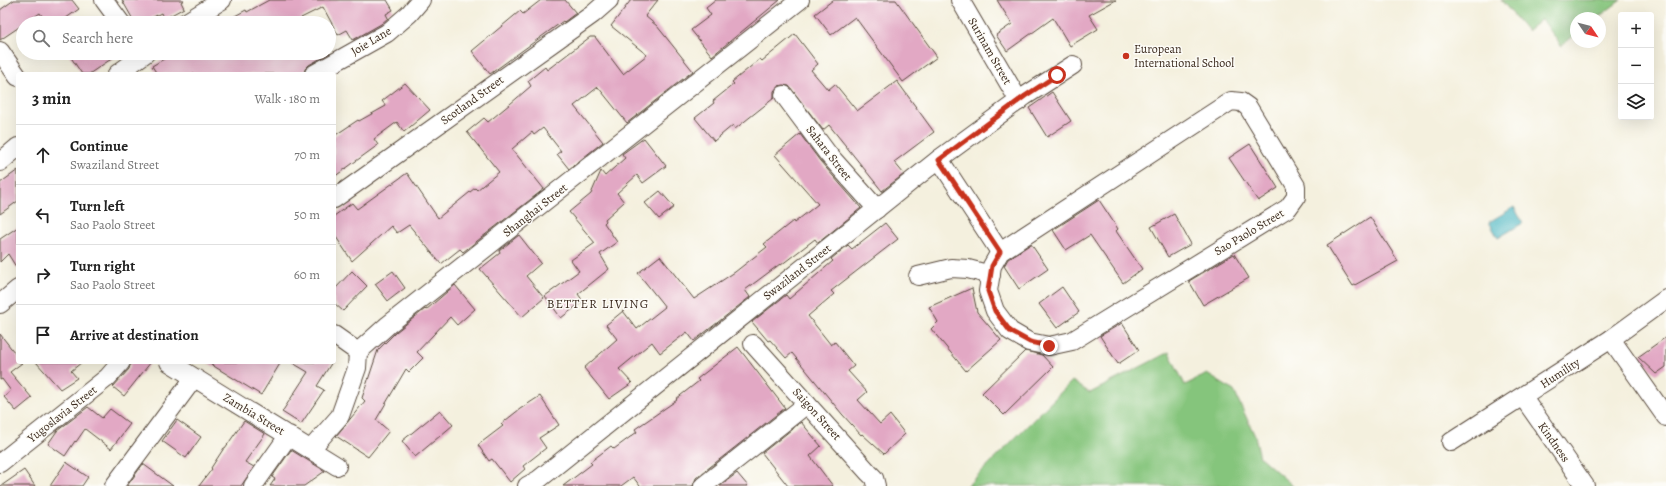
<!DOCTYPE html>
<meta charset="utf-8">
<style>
body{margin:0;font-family:Alegreya,serif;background:#f6f6f6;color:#222}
.controls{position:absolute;right:12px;top:12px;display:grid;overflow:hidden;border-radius:4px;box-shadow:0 4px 16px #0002}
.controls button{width:36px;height:36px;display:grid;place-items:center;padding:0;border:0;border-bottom:1px solid #e0e0e0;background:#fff;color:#222;font:20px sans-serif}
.compass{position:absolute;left:1570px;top:12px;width:36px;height:36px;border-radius:50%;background:#fff;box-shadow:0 4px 16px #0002;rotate:125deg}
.stop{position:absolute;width:12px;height:12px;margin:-9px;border:3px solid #c8321e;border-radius:50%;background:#fff}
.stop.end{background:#c8321e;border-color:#fff;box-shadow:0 1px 4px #0008}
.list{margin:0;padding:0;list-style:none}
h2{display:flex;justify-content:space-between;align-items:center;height:52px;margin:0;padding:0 16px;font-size:17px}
h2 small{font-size:13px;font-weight:400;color:#767676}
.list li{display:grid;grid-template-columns:26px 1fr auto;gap:12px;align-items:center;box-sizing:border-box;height:60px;padding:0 16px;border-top:1px solid #e0e0e0}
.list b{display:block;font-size:15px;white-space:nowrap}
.list p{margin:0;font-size:13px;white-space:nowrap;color:#767676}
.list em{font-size:13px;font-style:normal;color:#767676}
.icon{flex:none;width:22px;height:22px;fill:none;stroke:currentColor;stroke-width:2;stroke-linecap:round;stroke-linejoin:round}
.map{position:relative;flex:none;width:1666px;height:486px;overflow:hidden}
.search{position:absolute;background:#fff;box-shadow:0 4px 16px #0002;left:16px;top:16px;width:320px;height:44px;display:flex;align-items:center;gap:10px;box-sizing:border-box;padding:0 14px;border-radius:22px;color:#767676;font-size:15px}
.panel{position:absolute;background:#fff;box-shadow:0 4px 16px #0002;left:16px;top:72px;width:320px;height:292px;border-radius:4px}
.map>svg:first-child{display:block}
.green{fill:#85c57c;stroke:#60784d}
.water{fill:#48b6c2;stroke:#427070}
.building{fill:#e2a8c4}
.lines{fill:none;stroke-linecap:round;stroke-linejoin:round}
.minor-casing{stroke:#57483b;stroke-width:20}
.minor{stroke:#fff;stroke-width:18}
.route{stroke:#c8321e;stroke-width:5}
.poi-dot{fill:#c8321e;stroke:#fdfcf7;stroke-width:1.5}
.labels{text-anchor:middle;stroke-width:3;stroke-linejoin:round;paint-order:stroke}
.street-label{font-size:12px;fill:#3b2a1e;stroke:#fdfcf7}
.poi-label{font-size:12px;fill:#3b2a1e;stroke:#fdfcf7;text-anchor:start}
.neighbourhood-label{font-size:13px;letter-spacing:1px;fill:#3b2a1e;stroke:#fdfcf7}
</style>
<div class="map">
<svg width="1666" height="486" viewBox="0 0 1666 486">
<rect width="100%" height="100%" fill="#fdfcf7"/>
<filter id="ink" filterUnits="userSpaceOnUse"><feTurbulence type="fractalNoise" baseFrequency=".025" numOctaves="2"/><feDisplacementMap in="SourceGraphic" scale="8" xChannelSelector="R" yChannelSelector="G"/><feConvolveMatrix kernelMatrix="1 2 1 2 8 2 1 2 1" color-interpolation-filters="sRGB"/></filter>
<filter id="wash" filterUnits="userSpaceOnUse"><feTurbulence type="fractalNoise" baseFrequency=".012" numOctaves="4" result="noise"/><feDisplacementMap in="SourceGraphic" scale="16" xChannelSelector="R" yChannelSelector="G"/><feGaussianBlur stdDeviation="0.9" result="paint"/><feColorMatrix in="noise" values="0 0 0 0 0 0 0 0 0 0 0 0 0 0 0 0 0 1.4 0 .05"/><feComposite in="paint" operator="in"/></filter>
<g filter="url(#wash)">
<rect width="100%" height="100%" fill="#f4f0de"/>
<!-- green -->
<g class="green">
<polygon points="1501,0 1621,0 1597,18 1576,18 1576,34 1561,46 1542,19 1527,31"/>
<polygon points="1169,352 1185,385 1207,374 1234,391 1255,436 1260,457 1293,486 967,486 1072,381 1090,393"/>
</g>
<!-- water -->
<polygon class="water" points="1514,207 1523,223 1498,238 1489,222"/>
<g id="blocks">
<!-- building -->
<g class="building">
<polygon points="14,0 72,0 79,9 59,23 47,23 40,13 0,40 0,10"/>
<polygon points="122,0 184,0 181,2 184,8 164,19 161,13 142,23 135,23"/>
<polygon points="269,0 387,0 393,10 386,14 388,18 381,24 353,40 347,30 338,35 323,7 301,18 304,23 222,23 246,10 247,12"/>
<polygon points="541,0 565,0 576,13 564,22 563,21 490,74 472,51 520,11 523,14"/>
<polygon points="631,0 658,0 645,16 657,26 693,71 627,123 598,87 574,106 603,142 569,169 557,154 561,151 543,128 534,135 532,132 512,149 544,189 463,252 460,249 441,264 409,225 397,233 391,226 352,261 334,234 334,216 352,203 357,209 407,173 438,218 475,188 477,190 499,172 467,132 484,118 488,122 510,104 531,86 528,81 545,67 547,70 590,37 595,37 623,74 647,55 611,26"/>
<polygon points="716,0 780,0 712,56 691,30 711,15 706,8"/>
<polygon points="833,0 896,0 937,57 903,82 855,17 831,35 815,14"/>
<polygon points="997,0 1116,0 1089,15 1098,29 1070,46 1053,18 1007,51 996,35 1012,24"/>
<polygon points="795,34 818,64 811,70 828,90 835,84 857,111 897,81 934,132 894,162 904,174 882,191 829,125 823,130 789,86 783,85 778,86 774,91 774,98 735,129 733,125 714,141 695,118 714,103 713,101 734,84 732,82 760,59 762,61"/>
<polygon points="68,53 120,53 89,74 82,74"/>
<polygon points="174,53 330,53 309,65 305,69 304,74 157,74 152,66"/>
<polygon points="405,83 430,110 404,132 397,122 374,139 378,145 334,177 334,136 358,120 359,121 386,106 382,101"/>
<polygon points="1052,92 1071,121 1047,137 1029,108"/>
<polygon points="800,134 820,161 861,208 818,243 815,239 781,265 780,264 745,290 750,297 694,341 687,332 660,353 652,342 619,369 632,383 609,399 584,368 617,339 606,325 623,311 637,329 665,307 638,273 660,256 694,299 735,272 767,247 764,244 793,221 794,223 818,204 775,155"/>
<polygon points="644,138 666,166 643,183 637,175 617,193 624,202 605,219 606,221 604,223 617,242 600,254 609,269 578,294 583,301 561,318 545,296 579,271 571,260 595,243 569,212 591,194 601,171 605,176 625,158 622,154"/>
<polygon points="1250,144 1278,188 1258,201 1229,158"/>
<polygon points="18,170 18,201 0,214 0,183"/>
<polygon points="660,191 674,207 659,219 645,203"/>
<polygon points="1099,200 1118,229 1116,231 1142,269 1123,283 1090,235 1066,250 1053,230"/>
<polygon points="1174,214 1191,244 1168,257 1151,227"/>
<polygon points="1370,217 1398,261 1353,286 1327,245"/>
<polygon points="885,223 898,239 831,291 834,294 808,316 831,345 835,342 854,366 848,371 867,392 858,400 880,424 890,415 905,434 884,454 862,434 861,435 842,414 792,353 786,358 770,340 768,341 752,322 786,295 789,299 833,261 831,259 848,245 852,249"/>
<polygon points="18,227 18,270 8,254 0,262 0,239"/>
<polygon points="519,235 541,263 526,276 544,298 522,317 480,269 500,253 499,251"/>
<polygon points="1031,244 1048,269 1019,289 1004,266 1008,259"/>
<polygon points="1234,254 1249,278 1203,305 1189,281"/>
<polygon points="352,271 367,286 343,311 334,303 334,290"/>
<polygon points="393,271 405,288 388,301 375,284"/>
<polygon points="455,285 475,309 457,325 450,317 417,352 423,358 409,372 406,369 376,420 389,431 368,457 336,436 365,401 362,398 378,350 396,332 425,309 426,310"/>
<polygon points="1062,287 1079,312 1057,328 1039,304"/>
<polygon points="972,288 977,312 1001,340 966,371 931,329 938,322 929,307"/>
<polygon points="1122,323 1139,350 1118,364 1100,336"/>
<polygon points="0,334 18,357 18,362 22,363 10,372 32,398 16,411 4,397 11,391 2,379 0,380"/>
<polygon points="1666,337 1666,367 1656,374 1638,357"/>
<polygon points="738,347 785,408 696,478 693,486 640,486 633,477 621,486 563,486 592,464 590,462 611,446 614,449 637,432 635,429 677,400 676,399 699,381 697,379"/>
<polygon points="1025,351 1042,355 1053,367 1004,415 982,393"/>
<polygon points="36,362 82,362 71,371 77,378 60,389"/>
<polygon points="131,362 151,362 124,396 113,387 129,369"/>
<polygon points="207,362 281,362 261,395"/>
<polygon points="291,362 332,362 317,386 324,390 301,424 282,412 308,372"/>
<polygon points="540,396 559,425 539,438 546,448 523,466 525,469 510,482 492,459 489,461 478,445 503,426 501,424 520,409"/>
<polygon points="88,407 102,418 110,409 130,424 111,449 85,429 76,442 75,441 65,456 48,444 57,431"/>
<polygon points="440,410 453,425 415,457 402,441"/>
<polygon points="177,420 201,437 186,458 162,441"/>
<polygon points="244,421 265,434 245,462 254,467 241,486 199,486 212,469 211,468 224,448 225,448"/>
<polygon points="801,422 821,446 810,456 833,486 788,486 762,453"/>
<polygon points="291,450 325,471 304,486 270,486 275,479 272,477"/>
<polygon points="66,462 88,477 82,486 50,486"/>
<polygon points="143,464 173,486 127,486"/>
<polygon points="24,470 35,486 1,486"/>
<polygon points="737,473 748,486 720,486"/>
</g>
</g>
</g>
<g filter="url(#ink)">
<use href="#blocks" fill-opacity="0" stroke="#57483b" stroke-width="1"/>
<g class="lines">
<!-- minor casing -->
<g class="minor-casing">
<g id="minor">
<polyline points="104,0 121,23"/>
<polyline points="960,0 1019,101"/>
<polyline points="185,23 222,0"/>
<polyline points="0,51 18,77"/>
<polyline points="117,74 146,53"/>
<polyline points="314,74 387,33 409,14 421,0"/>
<polyline points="784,95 828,154 877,209"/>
<polygon points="1231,101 1241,102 1248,107 1296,186 1296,197 1288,208 1072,341 1049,346 1029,342 1010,331 995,311 988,291 992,266 1000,252"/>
<polyline points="939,159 1000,252"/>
<polyline points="0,162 18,147"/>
<polyline points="334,199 593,14 609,0"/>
<polyline points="918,276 951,268 968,269 991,275"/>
<polyline points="0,304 18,289"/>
<polyline points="334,335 358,352"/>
<polyline points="1611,339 1666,417"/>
<polyline points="753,344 869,473 874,478 876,486"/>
<polyline points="169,362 337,466"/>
<polyline points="1523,397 1585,486"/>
<polyline points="1451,442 1611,339 1666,299"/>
<polyline points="311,449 340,416 357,368 358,352 388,325 800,0"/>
<polyline points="0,463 108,377 121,362"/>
<polyline points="114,486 194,378"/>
<polyline points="253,486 289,435"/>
<polyline points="527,486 538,480 939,159 1025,96 1073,65"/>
<polyline points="703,486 807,404"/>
</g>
</g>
<!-- minor -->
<use href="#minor" class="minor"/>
</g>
</g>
<g class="lines" filter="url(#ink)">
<!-- route -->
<polyline class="route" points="1049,346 1030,342 1010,331 995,311 988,291 992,266 1000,252 939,160 1025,96 1057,75"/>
</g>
<!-- markers -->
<circle class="poi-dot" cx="1126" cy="56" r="4"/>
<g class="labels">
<!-- street labels -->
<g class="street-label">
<text transform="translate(371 41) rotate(-31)" y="4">Joie Lane</text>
<text transform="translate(990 51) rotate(60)" y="4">Surinam Street</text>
<text transform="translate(472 100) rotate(-36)" y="4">Scotland Street</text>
<text transform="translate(829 153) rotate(52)" y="4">Sahara Street</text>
<text transform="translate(535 210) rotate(-38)" y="4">Shanghai Street</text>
<text transform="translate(1249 232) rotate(-31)" y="4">Sao Paolo Street</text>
<text transform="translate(797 272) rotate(-38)" y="4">Swaziland Street</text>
<text transform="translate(1560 373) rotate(-33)" y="4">Humility</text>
<text transform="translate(62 414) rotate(-38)" y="4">Yugoslavia Street</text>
<text transform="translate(254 414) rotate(31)" y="4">Zambia Street</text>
<text transform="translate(817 414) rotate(48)" y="4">Saigon Street</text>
<text transform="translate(1554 442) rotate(55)" y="4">Kindness</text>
</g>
<!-- poi labels -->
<g class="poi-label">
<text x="1134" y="53">European<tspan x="1134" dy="14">International School</tspan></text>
</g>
<!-- neighbourhood labels -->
<g class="neighbourhood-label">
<text x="598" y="308">BETTER LIVING</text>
</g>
</g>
</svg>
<div class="controls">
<button>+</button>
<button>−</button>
<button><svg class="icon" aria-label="layers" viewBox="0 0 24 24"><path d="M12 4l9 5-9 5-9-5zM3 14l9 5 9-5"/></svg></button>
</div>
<svg class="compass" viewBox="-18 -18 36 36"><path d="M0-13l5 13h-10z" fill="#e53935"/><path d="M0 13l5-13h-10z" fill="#767676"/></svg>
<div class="stop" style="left:1057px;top:75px"></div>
<div class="stop end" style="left:1049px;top:346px"></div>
<div class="search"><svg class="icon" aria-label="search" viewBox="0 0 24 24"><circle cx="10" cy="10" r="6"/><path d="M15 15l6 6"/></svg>Search here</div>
<section class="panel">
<h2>3 min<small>Walk · 180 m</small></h2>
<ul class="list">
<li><svg class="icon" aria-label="ahead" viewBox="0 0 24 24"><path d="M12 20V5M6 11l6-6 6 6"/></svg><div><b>Continue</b><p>Swaziland Street</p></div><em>70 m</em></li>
<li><svg class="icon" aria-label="left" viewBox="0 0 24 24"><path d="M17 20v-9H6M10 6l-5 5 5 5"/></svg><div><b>Turn left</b><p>Sao Paolo Street</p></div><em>50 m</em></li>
<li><svg class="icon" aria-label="right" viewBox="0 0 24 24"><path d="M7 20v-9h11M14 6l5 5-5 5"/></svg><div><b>Turn right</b><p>Sao Paolo Street</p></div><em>60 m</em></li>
<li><svg class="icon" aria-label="arrive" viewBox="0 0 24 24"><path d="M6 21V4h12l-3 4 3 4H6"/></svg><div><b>Arrive at destination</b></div></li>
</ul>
</section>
</div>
